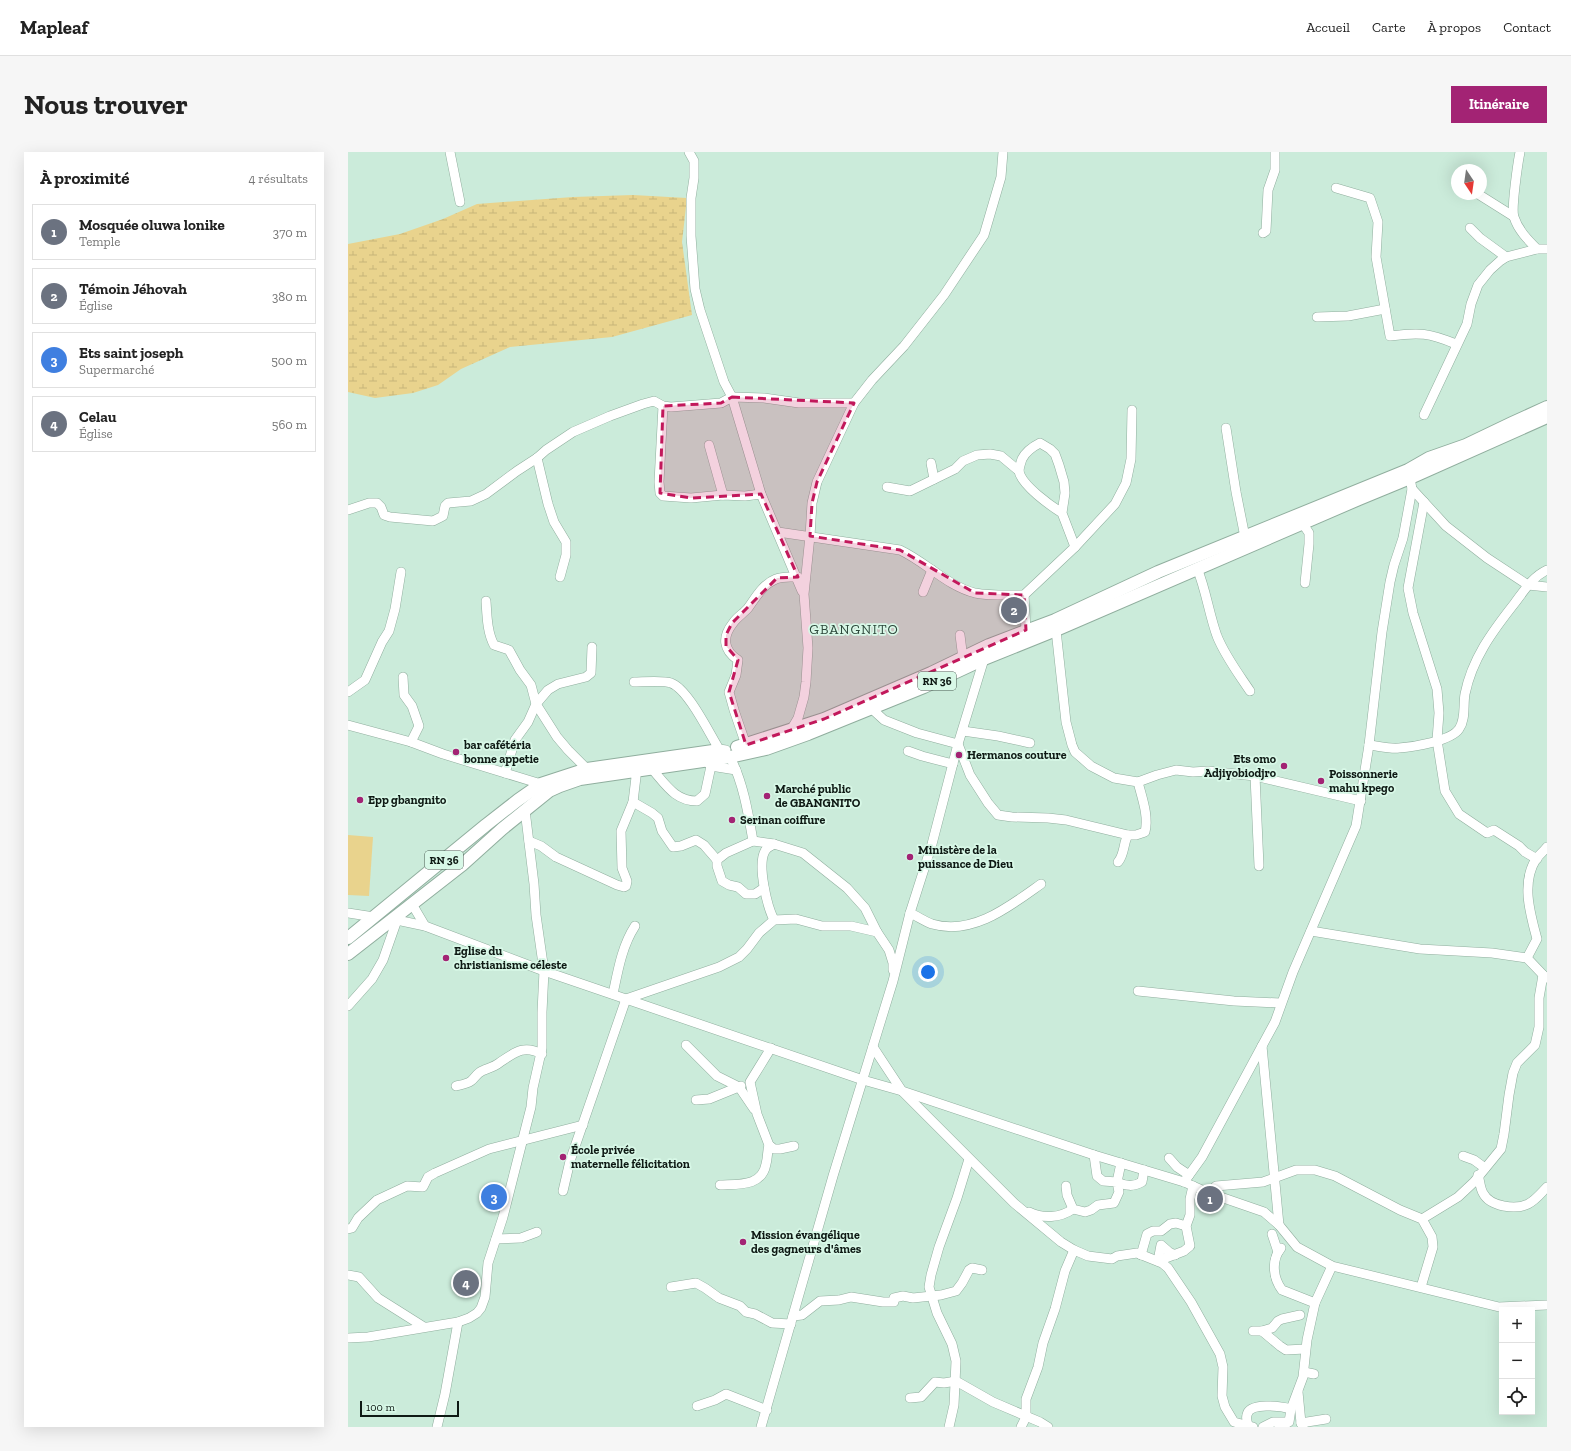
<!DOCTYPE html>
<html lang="fr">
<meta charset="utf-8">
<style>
body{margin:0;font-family:"Zilla Slab",serif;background:#f6f6f6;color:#222}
.controls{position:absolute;right:12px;bottom:12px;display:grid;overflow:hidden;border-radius:0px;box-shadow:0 4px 16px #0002}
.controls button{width:36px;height:36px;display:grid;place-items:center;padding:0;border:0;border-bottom:1px solid #e0e0e0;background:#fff;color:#222;font:20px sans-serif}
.compass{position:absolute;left:1103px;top:12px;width:36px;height:36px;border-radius:50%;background:#fff;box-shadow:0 4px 16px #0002;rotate:167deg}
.scale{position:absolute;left:12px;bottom:10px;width:99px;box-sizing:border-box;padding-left:4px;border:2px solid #0e1914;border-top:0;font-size:11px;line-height:14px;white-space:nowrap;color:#0e1914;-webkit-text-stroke:3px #d8f8e7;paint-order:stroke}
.you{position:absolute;left:580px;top:820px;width:14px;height:14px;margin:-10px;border:3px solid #fff;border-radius:50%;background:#1a73e8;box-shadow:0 0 0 6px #1a73e833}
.badge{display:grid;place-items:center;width:26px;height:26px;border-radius:50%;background:#a32374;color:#fff;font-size:13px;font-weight:700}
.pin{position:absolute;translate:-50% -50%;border:2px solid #fff;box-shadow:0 1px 4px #0006}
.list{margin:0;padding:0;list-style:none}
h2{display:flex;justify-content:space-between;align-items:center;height:52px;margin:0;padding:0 16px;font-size:17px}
h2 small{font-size:13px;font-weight:400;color:#767676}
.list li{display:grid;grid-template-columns:26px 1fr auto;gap:12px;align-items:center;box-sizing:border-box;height:56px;margin:0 8px 8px;padding:0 8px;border:1px solid #e0e0e0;border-radius:0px}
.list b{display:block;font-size:15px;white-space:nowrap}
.list p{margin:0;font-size:13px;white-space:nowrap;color:#767676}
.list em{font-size:13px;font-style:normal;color:#767676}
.icon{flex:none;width:22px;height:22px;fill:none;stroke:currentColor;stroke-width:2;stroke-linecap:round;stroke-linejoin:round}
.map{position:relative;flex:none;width:1199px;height:1275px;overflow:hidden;border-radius:0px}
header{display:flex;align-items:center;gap:24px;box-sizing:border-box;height:56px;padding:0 20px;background:#fff;border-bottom:1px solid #e0e0e0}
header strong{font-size:19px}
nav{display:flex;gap:22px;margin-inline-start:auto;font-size:14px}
.intro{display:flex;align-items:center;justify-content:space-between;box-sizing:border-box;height:96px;padding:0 24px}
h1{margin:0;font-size:28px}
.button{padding:10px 18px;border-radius:0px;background:#a32374;color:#fff;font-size:14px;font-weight:700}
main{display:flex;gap:24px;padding:0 24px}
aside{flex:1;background:#fff;border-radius:0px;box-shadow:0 4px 16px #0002}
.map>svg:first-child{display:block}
.grass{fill:#e9d38d}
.wetland{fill:url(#wetland-marsh)}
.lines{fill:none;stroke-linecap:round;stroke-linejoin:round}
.minor-casing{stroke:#90ae9e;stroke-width:10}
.major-casing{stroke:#90ae9e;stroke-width:14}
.minor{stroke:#fff;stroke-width:9}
.major{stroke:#fff;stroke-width:12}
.marked{fill:#c2185b;fill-opacity:0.2;stroke:#c2185b;stroke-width:3;stroke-dasharray:8 5;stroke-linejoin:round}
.poi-dot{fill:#a32374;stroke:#d8f8e7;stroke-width:1.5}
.labels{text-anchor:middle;stroke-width:3.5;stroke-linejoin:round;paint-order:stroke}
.shield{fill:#d8f8e7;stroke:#4b5c53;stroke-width:1}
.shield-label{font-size:11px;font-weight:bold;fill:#0e1914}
.poi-label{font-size:12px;font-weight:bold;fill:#0e1914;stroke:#d8f8e7;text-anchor:start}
.quarter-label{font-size:14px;letter-spacing:1px;fill:#2b4639;stroke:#d8f8e7}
</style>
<header>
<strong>Mapleaf</strong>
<nav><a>Accueil</a><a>Carte</a><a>À propos</a><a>Contact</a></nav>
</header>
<div class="intro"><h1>Nous trouver</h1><a class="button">Itinéraire</a></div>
<main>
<aside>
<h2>À proximité<small>4 résultats</small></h2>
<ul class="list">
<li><span class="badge" style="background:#6b7280">1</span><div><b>Mosquée oluwa lonike</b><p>Temple</p></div><em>370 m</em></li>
<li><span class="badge" style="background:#6b7280">2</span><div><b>Témoin Jéhovah</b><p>Église</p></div><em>380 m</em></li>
<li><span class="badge" style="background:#3f7fe0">3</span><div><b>Ets saint joseph</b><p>Supermarché</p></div><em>500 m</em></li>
<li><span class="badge" style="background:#6b7280">4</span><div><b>Celau</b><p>Église</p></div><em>560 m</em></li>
</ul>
</aside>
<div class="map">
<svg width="1199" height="1275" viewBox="0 0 1199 1275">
<defs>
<pattern id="wetland-marsh" width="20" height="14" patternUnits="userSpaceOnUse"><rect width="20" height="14" fill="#e9d38d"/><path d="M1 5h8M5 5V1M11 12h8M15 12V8" fill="none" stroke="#c7b579"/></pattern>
</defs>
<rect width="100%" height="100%" fill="#cbebda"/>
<!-- grass -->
<polygon class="grass" points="0,683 25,685 21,744 0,743"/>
<!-- wetland -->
<polygon class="wetland" points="285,43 339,46 334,90 344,163 264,185 162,195 113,217 90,233 65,241 27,246 0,240 0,92 52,82 95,67 129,52 225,45"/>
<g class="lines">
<!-- minor casing -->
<g class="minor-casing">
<g id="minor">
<polyline points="102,0 112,50"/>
<polyline points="341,0 346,9 346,26 343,46 343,84 347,137 352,158 376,230 384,245 413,342 454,439"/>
<path d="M1172 0C1170 10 1163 57 1166 65 1170 78 1180 88 1189 97H1199"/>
<path d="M988 36 1022 46 1030 70 1028 105 1042 184C1072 180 1081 181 1108 192"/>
<polyline points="1130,42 1165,64"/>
<polyline points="1122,76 1132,86 1158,105"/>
<polyline points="915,81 918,79 920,38 927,18 927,0"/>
<polyline points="969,165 1000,164 1037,157"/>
<polyline points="315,254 311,330 312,341 315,344 343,346 375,343 397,344 413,342"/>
<polyline points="1076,263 1119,172 1123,152 1130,133 1142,118 1152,109 1158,105 1189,97"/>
<polyline points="878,276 888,340 897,385"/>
<polyline points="361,293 375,343"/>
<polyline points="189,306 200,352 206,370 218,390 218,403 212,425"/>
<polyline points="583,311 586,327"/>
<polyline points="539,335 562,339 607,317 615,309 629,303 642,302 653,304 671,319"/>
<polyline points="1064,337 1098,374 1139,406 1180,433 1199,435"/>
<polyline points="1076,350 1060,436 1065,461 1089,537 1091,561 1089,588 1097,639 1111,662 1139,681 1146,678 1171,694 1177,700 1189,707"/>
<polyline points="0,358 21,351 29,351 33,355 36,363 42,365 85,369 95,364 97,354 100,351 123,349 138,342 169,319 189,306 198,298 225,280 262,264 295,252 306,249 315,254 323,255 373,251 384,245 416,246 451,251 506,251"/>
<path d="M714 361C703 354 673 333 671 319 671 316 673 310 674 307 678 299 684 295 692 291L702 297 707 302 711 313 716 330 717 341 714 361 727 395"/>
<polyline points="955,372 961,381 961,392 957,431"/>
<path d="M430 380 552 398C578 410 599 434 627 441 643 444 660 443 676 443L727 395 767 352 778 331 783 307 784 258"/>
<path d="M849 416C858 438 861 462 869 484 877 504 890 521 902 539"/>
<polyline points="575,440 584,418"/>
<polyline points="676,443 678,478"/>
<path d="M138 449C139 463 139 480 146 493L161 498 172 518 183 533 188 552 209 585 220 598 239 617"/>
<polyline points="708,478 718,570 724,593 727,600 743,614 766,626 790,630 809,623 828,618 845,620 860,619 907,624 1013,649"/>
<polyline points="612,483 615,507"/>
<polyline points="55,525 56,543 64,554 71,574 63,590"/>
<path d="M286 530C294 530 316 528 323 531 340 537 361 581 371 597L378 598"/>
<polyline points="0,540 17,528 34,490 41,479 47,457 53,420"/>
<polyline points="524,557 536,568 569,581 610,592 622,623 640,651 650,663 664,665 700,666 718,668 780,683"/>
<polyline points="0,573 63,590 95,602 193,632"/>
<polyline points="443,578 450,566 456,545 458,530 460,496 456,442 462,384 464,351 469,330 506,251 524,228 556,194 596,143 636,83 653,25 655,0"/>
<polyline points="615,579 650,584 682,591"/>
<path d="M398 593 386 558 381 540 388 523 390 508C375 498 374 485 385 471 389 465 396 461 400 456 408 445 415 432 428 427 434 424 443 425 450 425"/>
<path d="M1021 593C1031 594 1041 597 1051 596 1065 595 1103 589 1111 577 1118 567 1115 553 1117 542 1124 507 1144 480 1166 452 1176 439 1184 425 1199 418"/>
<polyline points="560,599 574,604 605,612"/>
<path d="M382 605C395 630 400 660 405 689L378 701 369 708V714L374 729 381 733 390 735 398 742H407L416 736"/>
<polyline points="360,611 363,614 388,618"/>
<path d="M303 616C317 631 326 649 349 649L357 642 363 614"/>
<polyline points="157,621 167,588 180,570 188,552 200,538 210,532 238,525 243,521 244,495"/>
<polyline points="907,624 911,714"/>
<polyline points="285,650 304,661 310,666 314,679 325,695 333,694 348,688 356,693 369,708"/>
<polyline points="181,689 193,694 208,705 269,733 276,735 278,734 279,729 274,716 273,679 285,650 288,625 285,619"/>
<polyline points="405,689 426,692 455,701 499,736 517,756 529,780 541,798 545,811 545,818"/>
<path d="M770 710C777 702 775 691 780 683H788L797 680C801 664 794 646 790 630"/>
<polyline points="64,752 77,774"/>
<polyline points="0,761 26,765"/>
<path d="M562 761C569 764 576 769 584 772 625 784 662 754 693 732"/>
<polyline points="44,767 77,774 196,819 515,928 554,939 746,1003 836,1030 861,1041 916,1060 931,1073 949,1095 984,1114 1151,1155 1199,1153"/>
<path d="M426 768C419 754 409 713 417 699 419 695 423 694 426 692"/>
<polyline points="963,779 1072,797 1144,801 1179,806 1198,826"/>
<path d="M1179 806 1189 787C1182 761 1173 731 1188 707 1191 703 1196 699 1199 695"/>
<polyline points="790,839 886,849 932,851"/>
<path d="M265 842C270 818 274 794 287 774"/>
<polyline points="0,854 24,827 35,808 49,768"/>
<polyline points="338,893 369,924 391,935 406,957"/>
<polyline points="914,894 931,1073"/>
<polyline points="525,895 554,939 666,1051 713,1090 726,1098 740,1104 764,1107 769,1104 789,1101 814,1111 820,1116 843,1150 872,1202 875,1215 874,1244 877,1255 886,1270 905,1275"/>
<polyline points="423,896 402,930 409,962 421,993 426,997 432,997 446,994"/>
<path d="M108 934C112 933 119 932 123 929 127 926 129 921 134 919 140 916 146 915 151 911 166 901 175 892 194 902"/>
<polyline points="348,948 361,947 393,934"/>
<polyline points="1115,1004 1126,1008 1137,1016"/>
<polyline points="821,1006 829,1015 841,1023"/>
<path d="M773 1011 769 1030C778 1034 785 1035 794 1030L796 1018"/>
<path d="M1130 1023C1132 1029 1132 1036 1135 1041 1142 1055 1168 1058 1180 1052 1188 1048 1193 1041 1199 1035"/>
<polyline points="836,1030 854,1005 927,870 945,820 1008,674 1021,593 1034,480 1042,430 1046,413 1055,386 1064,337 1062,326"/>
<path d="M372 1033C390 1032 414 1035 418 1012 420 1005 419 1000 421 993"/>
<polyline points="718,1034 719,1043 725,1057 737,1060 743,1058 750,1053 766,1051 771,1040 769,1030 755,1029 749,1024 746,1003"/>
<polyline points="215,1039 222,1009 278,847 371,815 391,805 399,797 411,781 426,768 448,767 474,774 503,774 529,780"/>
<polyline points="861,1041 868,1034 915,1030 948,1018 967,1018 987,1024 1052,1058 1074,1067 1084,1085 1085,1095 1073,1135"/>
<path d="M681 1060C695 1067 712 1066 725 1057"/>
<polyline points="1074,1067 1110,1045 1126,1030 1153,997 1156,982 1161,943 1165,921 1169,911 1187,893 1191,875 1191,846 1195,823"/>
<polyline points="0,1077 4,1076 10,1066 29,1048 59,1034 75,1035 80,1025 87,1021 141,997 235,973"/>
<polyline points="924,1082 930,1100"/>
<polyline points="148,1087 173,1086 189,1080"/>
<path d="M933 1096C923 1108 925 1126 934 1138L967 1151"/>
<polyline points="793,1103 799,1082 805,1079 813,1079 822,1072 828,1071 838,1074"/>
<polyline points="810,1109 836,1099 842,1094 838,1074 842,1063 842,1047 845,1034"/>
<polyline points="810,1109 813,1093 821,1100 827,1103"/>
<polyline points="0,1123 11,1125 30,1146 76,1175"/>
<polyline points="323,1135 348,1131 357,1136 371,1146 392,1154 398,1160 407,1162 424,1171 443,1172"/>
<polyline points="445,1164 454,1163 472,1149 491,1148 503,1145 535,1150 546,1150 546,1146 555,1144 565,1146 593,1143 608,1139 614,1131 621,1118 624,1116 634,1118"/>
<polyline points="905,1179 914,1179 924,1176 930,1169 934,1167 952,1163"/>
<polyline points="914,1179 932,1194 938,1198 957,1197"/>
<polyline points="0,1186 20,1185 110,1170 121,1166 129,1161 133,1156 137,1145 140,1111 155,1065 183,955 185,936 194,896 194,860 196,819 188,763 186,732 177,658"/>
<polyline points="956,1220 966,1222"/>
<polyline points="950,1240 953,1271 955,1275"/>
<polyline points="562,1246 573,1245 587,1230 596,1231 608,1229 645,1250 692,1270 700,1275"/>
<polyline points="349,1254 367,1248 378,1242 419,1258"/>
<polyline points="953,1271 978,1267"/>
<path d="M900 1273C899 1270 898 1266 899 1263 901 1250 933 1254 943 1257"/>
<polyline points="89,1275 97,1242 110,1170"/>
<polyline points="413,1275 485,1024 545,829 562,761 584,692 610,592 636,507"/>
<polyline points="601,1275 606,1253 608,1209 604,1192 589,1161 581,1135 583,1123 591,1095 609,1046 621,1007"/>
<polyline points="673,1275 678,1265 678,1247 690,1215 695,1191 707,1157 717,1119 726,1098"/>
<polyline points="915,1275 925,1270 940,1270"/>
<polyline points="931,1275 941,1270 943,1257 955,1225 959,1188 967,1151 984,1114"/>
</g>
</g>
<!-- major casing -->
<g class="major-casing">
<g id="major">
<polyline points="389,595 476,567 583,521 641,493 707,468 810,420 1060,318 1081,306 1118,293 1164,271 1199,255"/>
<polyline points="0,786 138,673 170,648 193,632 239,617 365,599"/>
<polyline points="0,802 114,713 154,677 201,639 212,634 232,627 382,605 418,597 460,582 576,535 636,507 708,478 1011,347 1062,326 1199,265"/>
</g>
</g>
<!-- minor -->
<use href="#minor" class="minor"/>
<!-- major -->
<use href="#major" class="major"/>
</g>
<!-- marked area -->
<path class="marked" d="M384 245 506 251 469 330 464 351 462 384 552 398 627 441 676 443 678 478 476 567 398 593 381 540 390 508 378 494V483L384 471 429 426 450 425 413 342 343 346 312 341 315 254 373 251Z"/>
<!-- markers -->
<g class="poi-dot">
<circle cx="108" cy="600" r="4"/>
<circle cx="611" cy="603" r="4"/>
<circle cx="936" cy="614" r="4"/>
<circle cx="973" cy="629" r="4"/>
<circle cx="419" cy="644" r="4"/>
<circle cx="12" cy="648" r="4"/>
<circle cx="384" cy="668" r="4"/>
<circle cx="562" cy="705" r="4"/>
<circle cx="98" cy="806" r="4"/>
<circle cx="215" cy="1005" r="4"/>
<circle cx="395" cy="1090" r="4"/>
</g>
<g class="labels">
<!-- shield labels -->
<g class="shield">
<rect x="570" y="520" width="38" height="18" rx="3"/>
<rect x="77" y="699" width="38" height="18" rx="3"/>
</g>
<g class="shield-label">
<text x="589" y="533">RN 36</text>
<text x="96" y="712">RN 36</text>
</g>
<!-- poi labels -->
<g class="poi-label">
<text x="116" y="597">bar cafétéria<tspan x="116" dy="14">bonne appetie</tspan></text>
<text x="619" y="607">Hermanos couture</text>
<text x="928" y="611" text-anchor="end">Ets omo<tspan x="928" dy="14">Adjiyobiodjro</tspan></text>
<text x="981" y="626">Poissonnerie<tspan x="981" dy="14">mahu kpego</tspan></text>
<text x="427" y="641">Marché public<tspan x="427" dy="14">de GBANGNITO</tspan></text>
<text x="20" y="652">Epp gbangnito</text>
<text x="392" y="672">Serinan coiffure</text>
<text x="570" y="702">Ministère de la<tspan x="570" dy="14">puissance de Dieu</tspan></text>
<text x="106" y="803">Eglise du<tspan x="106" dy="14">christianisme céleste</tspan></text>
<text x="223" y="1002">École privée<tspan x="223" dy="14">maternelle félicitation</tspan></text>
<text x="403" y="1087">Mission évangélique<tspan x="403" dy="14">des gagneurs d'âmes</tspan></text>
</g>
<!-- quarter labels -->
<g class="quarter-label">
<text x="506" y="482">GBANGNITO</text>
</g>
</g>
</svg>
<div class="controls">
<button>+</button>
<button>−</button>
<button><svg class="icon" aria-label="locate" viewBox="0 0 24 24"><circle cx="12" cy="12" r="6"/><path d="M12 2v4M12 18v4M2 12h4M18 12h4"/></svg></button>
</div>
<svg class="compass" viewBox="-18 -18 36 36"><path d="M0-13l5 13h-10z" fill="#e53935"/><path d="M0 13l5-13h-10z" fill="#767676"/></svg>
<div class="scale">100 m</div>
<div class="you"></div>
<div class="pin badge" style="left:862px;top:1047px;background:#6b7280">1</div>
<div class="pin badge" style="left:666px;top:458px;background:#6b7280">2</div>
<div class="pin badge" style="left:146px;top:1045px;background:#3f7fe0">3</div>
<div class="pin badge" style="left:118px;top:1131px;background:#6b7280">4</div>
</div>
</main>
